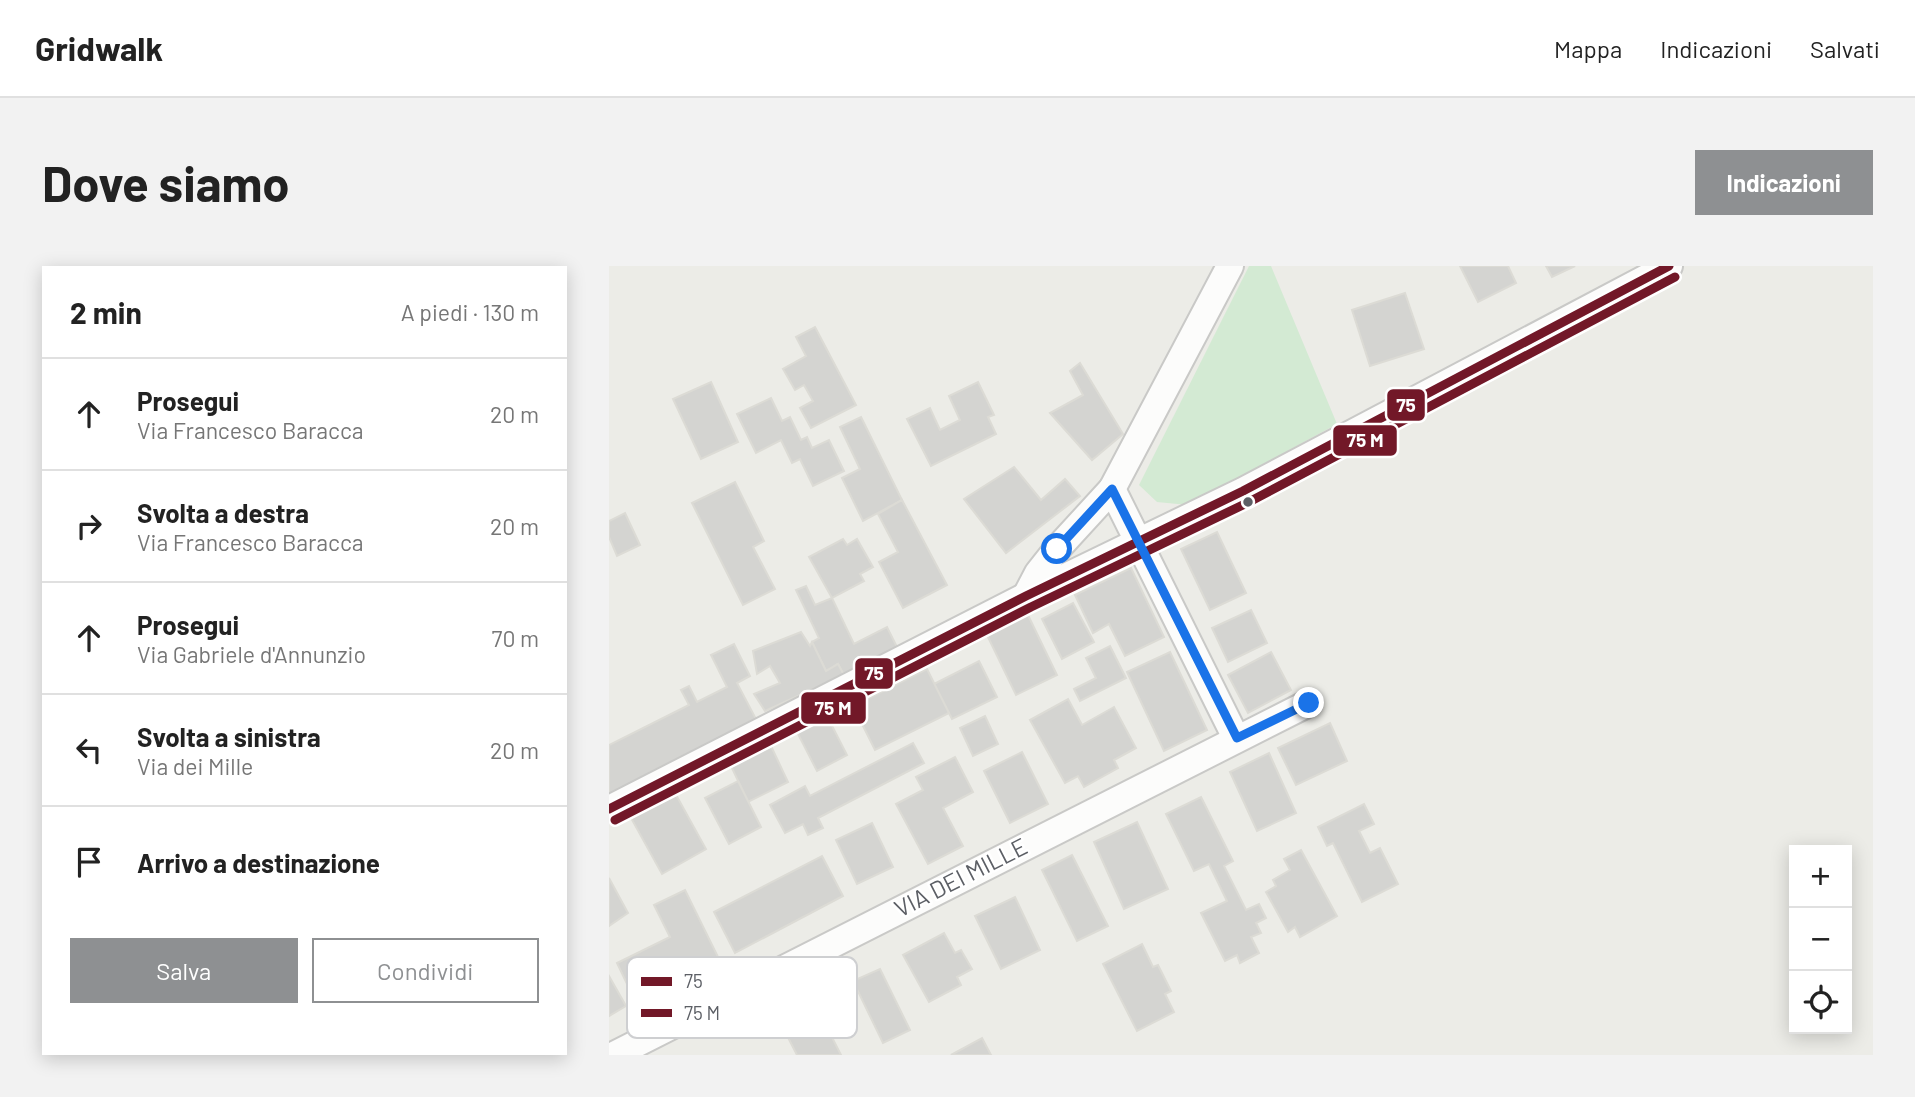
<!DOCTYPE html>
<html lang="it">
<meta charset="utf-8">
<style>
body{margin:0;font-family:Barlow,sans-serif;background:#f2f2f2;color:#222}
.controls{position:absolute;right:21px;bottom:21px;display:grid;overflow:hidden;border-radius:0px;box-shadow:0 4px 18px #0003}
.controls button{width:63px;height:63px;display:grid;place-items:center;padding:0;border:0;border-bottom:2px solid #e0e0e0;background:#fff;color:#222;font:35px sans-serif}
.stop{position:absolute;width:21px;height:21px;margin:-16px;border:5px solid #1a73e8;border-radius:50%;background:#fff}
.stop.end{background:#1a73e8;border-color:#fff;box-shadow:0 2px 7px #0008}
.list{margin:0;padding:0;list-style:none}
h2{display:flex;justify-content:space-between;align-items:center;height:91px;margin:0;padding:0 28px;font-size:30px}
h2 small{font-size:23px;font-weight:400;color:#767676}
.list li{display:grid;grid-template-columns:46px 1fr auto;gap:21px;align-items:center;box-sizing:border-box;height:112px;padding:0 28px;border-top:2px solid #e0e0e0}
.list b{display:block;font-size:26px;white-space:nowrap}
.list p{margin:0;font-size:23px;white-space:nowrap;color:#767676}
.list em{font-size:23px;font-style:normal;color:#767676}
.actions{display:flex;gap:14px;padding:21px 28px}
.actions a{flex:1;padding:16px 0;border:2px solid #8e9092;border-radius:0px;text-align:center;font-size:24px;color:#8e9092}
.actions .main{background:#8e9092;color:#fff}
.icon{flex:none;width:38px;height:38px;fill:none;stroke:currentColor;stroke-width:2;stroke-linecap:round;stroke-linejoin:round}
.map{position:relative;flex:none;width:1264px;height:789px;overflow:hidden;border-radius:0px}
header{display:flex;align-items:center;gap:42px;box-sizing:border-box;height:98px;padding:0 35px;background:#fff;border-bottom:2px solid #e0e0e0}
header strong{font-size:33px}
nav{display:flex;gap:38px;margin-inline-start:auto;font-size:24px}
.intro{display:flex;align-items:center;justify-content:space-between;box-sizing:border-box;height:168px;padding:0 42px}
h1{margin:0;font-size:49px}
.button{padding:18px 32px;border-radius:0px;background:#8e9092;color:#fff;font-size:24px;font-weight:700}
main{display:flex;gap:42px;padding:0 42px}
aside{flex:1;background:#fff;border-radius:0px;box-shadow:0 4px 18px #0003}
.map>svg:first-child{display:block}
.green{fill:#d3ead3}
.building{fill:#d4d4d1;stroke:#dcdbd5;stroke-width:2}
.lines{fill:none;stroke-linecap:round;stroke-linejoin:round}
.minor-casing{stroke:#c9c9c7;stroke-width:30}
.minor{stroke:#fcfcfb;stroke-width:26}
.bus-1-casing{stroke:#fff;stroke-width:14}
.bus-2-casing{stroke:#fff;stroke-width:14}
.bus-1{stroke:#721828;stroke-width:9}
.bus-2{stroke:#721828;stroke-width:9}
.route{stroke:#1a73e8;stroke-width:9}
.bus-dot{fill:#5c5f65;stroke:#fff;stroke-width:2.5}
.labels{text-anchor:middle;stroke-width:5;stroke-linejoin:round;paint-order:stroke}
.street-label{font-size:24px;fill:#5c5f65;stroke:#fff}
.key{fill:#fff;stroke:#cecfd1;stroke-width:2}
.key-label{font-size:19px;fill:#5c5f65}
.line-badge{stroke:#fff;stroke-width:2.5}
.badge-label{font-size:19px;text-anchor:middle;font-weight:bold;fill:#fff}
</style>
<header>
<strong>Gridwalk</strong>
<nav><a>Mappa</a><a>Indicazioni</a><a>Salvati</a></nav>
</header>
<div class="intro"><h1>Dove siamo</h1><a class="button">Indicazioni</a></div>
<main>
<aside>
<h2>2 min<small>A piedi · 130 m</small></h2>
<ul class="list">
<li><svg class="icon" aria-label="ahead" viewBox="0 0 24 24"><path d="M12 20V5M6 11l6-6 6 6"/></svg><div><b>Prosegui</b><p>Via Francesco Baracca</p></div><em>20 m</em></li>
<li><svg class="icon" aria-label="right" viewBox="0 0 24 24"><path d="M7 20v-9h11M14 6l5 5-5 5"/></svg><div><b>Svolta a destra</b><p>Via Francesco Baracca</p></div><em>20 m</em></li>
<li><svg class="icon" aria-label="ahead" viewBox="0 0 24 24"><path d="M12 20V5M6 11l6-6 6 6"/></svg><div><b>Prosegui</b><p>Via Gabriele d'Annunzio</p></div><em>70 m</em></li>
<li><svg class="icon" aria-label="left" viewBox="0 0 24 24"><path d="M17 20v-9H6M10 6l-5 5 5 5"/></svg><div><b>Svolta a sinistra</b><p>Via dei Mille</p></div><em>20 m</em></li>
<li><svg class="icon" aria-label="arrive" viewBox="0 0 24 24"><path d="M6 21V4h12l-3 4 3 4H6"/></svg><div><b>Arrivo a destinazione</b></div></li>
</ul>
<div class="actions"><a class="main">Salva</a><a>Condividi</a></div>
</aside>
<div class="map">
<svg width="1264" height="789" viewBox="0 0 1264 789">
<rect width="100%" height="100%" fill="#ecece7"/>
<!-- green -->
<polygon class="green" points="640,0 662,0 728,158 579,239 548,236 530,219"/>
<!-- building -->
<g class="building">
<polygon points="851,0 899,0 907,17 869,36"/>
<polygon points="937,0 966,0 943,11"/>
<polygon points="796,27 815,83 761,100 743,44"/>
<polygon points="206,61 247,139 202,162 191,142 204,135 195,119 186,124 174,103 197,90 187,71"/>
<polygon points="471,97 514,168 483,194 441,147 474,129 461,105"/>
<polygon points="102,116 129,176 92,193 64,133"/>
<polygon points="369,116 385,149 379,151 387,168 322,200 298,153 321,142 331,164 351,154 340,130"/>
<polygon points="162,132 173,155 181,151 192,174 198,171 203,182 220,174 235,205 204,220 191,193 183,197 172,174 147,187 128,148"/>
<polygon points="252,151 293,234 254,255 233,212 251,203 231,161"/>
<polygon points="405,201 432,234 456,213 471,230 397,287 355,233"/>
<polygon points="126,216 155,275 144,281 166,323 134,339 83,237"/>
<polygon points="293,234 338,319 294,342 270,296 289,286 269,248"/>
<polygon points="16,247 31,279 8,290 0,271 0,255"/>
<polygon points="608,266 637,327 601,344 572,283"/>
<polygon points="234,273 238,279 248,273 264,301 251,308 255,315 223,332 200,291"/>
<polygon points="522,302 555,371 516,390 500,358 484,367 466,329"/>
<polygon points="197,320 206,339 223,332 245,378 278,361 289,383 235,409 229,398 217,405 203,376 210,372 187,324"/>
<polygon points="464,337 485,376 453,393 433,353"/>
<polygon points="642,344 658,377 619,396 603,362"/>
<polygon points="418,347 448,409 407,429 377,367"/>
<polygon points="192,366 201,380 203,376 217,405 229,398 235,409 156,445 145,428 171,417 161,400 148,408 144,385"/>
<polygon points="125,378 141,410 128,417 148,455 0,530 0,479 80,439 72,424 80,420 88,436 118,421 102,389"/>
<polygon points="501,380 517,412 471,435 465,423 487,412 477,392"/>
<polygon points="561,386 598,464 555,485 518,406"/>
<polygon points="662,386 682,424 639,447 619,409"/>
<polygon points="370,395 388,431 343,453 325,418"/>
<polygon points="318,403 340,447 266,484 244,440"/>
<polygon points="459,433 473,459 505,441 527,482 505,494 509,502 475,521 469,510 456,517 421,454"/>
<polygon points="218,450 238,489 208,505 188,466"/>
<polygon points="376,450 389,478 364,490 351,462"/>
<polygon points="721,457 738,495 687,519 669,482"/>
<polygon points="304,477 315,497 209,552 214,562 199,569 194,558 176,567 161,539 196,520 201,530"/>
<polygon points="162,480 179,516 139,536 122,500"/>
<polygon points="413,486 439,538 401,557 375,505"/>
<polygon points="660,487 687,547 648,565 621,506"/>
<polygon points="346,491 364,526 334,542 354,580 319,598 287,538 314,524 307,511"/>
<polygon points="129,515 152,561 120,578 96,532"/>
<polygon points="66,527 97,583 53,608 22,552"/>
<polygon points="592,531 624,595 615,600 637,644 650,638 657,652 647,657 652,667 642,671 650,687 631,697 628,689 616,695 592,647 618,635 600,598 585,605 557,548"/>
<polygon points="755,538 765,558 750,565 761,587 771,582 789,618 753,636 724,577 718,580 709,561"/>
<polygon points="528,556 559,623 515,643 485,576"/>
<polygon points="263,557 284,601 248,618 227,574"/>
<polygon points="692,584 728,650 691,671 686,661 679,666 657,626 667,620 664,614 681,604 675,593"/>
<polygon points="463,589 499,660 468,675 433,604"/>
<polygon points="213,590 234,630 126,687 105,646"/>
<polygon points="0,612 19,647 0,660"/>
<polygon points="76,624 110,693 47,724 39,708 18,718 8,697 61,671 45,639"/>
<polygon points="406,631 431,684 392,703 366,650"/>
<polygon points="335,667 346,687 352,684 363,703 348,711 352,719 320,736 294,689"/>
<polygon points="533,678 544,701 549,699 562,725 556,728 565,746 528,765 494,698"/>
<polygon points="271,703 301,764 274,777 244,715"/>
<polygon points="0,710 17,740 0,750"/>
<polygon points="205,736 232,789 188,789 170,754"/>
<polygon points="373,772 382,789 342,789"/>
</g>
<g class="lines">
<!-- minor casing -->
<g class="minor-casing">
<g id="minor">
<polyline points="503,223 627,472"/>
<polyline points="417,330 429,307 448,283 503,223 621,0"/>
<polyline points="0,543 417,330 634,225 1060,0"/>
<polyline points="5,789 700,437"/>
</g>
</g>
<!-- minor -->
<use href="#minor" class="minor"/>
<!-- bus-1 casing -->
<g class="bus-1-casing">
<polyline id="bus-1" points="0,543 417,330 634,225 1060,0"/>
</g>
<!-- bus-2 casing -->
<g class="bus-2-casing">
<polyline id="bus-2" points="6,554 422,341 640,236 1066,11"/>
</g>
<!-- bus-1 -->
<use href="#bus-1" class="bus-1"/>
<!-- bus-2 -->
<use href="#bus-2" class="bus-2"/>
</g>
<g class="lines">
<!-- route -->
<polyline class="route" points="448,283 503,223 628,472 700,437"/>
</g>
<!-- markers -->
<circle class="bus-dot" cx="639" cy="236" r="6"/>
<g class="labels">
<!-- street labels -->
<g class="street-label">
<text transform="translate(352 612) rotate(-27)" y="8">VIA DEI MILLE</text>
</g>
</g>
<!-- legend -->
<rect x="18" y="691" width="230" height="81" rx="10" class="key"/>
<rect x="32" y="711" width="31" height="9" fill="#721828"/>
<rect x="32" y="743" width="31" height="8" fill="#721828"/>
<g class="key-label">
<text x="75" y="722">75</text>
<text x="75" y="754">75 M</text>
</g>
<g class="line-badge">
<rect x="777" y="122" width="40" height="34" rx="7" fill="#721828"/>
<rect x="723" y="158" width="66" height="33" rx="7" fill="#721828"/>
<rect x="245" y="391" width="40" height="33" rx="7" fill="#721828"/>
<rect x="191" y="425" width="67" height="34" rx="7" fill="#721828"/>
</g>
<g class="badge-label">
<text x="797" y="146">75</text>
<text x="756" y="181">75 M</text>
<text x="265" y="414">75</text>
<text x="224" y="449">75 M</text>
</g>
</svg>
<div class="controls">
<button>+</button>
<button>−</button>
<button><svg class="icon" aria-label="locate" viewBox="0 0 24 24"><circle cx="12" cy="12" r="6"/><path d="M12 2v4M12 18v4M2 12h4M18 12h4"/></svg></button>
</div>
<div class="stop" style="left:448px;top:283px"></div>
<div class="stop end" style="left:700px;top:437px"></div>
</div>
</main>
